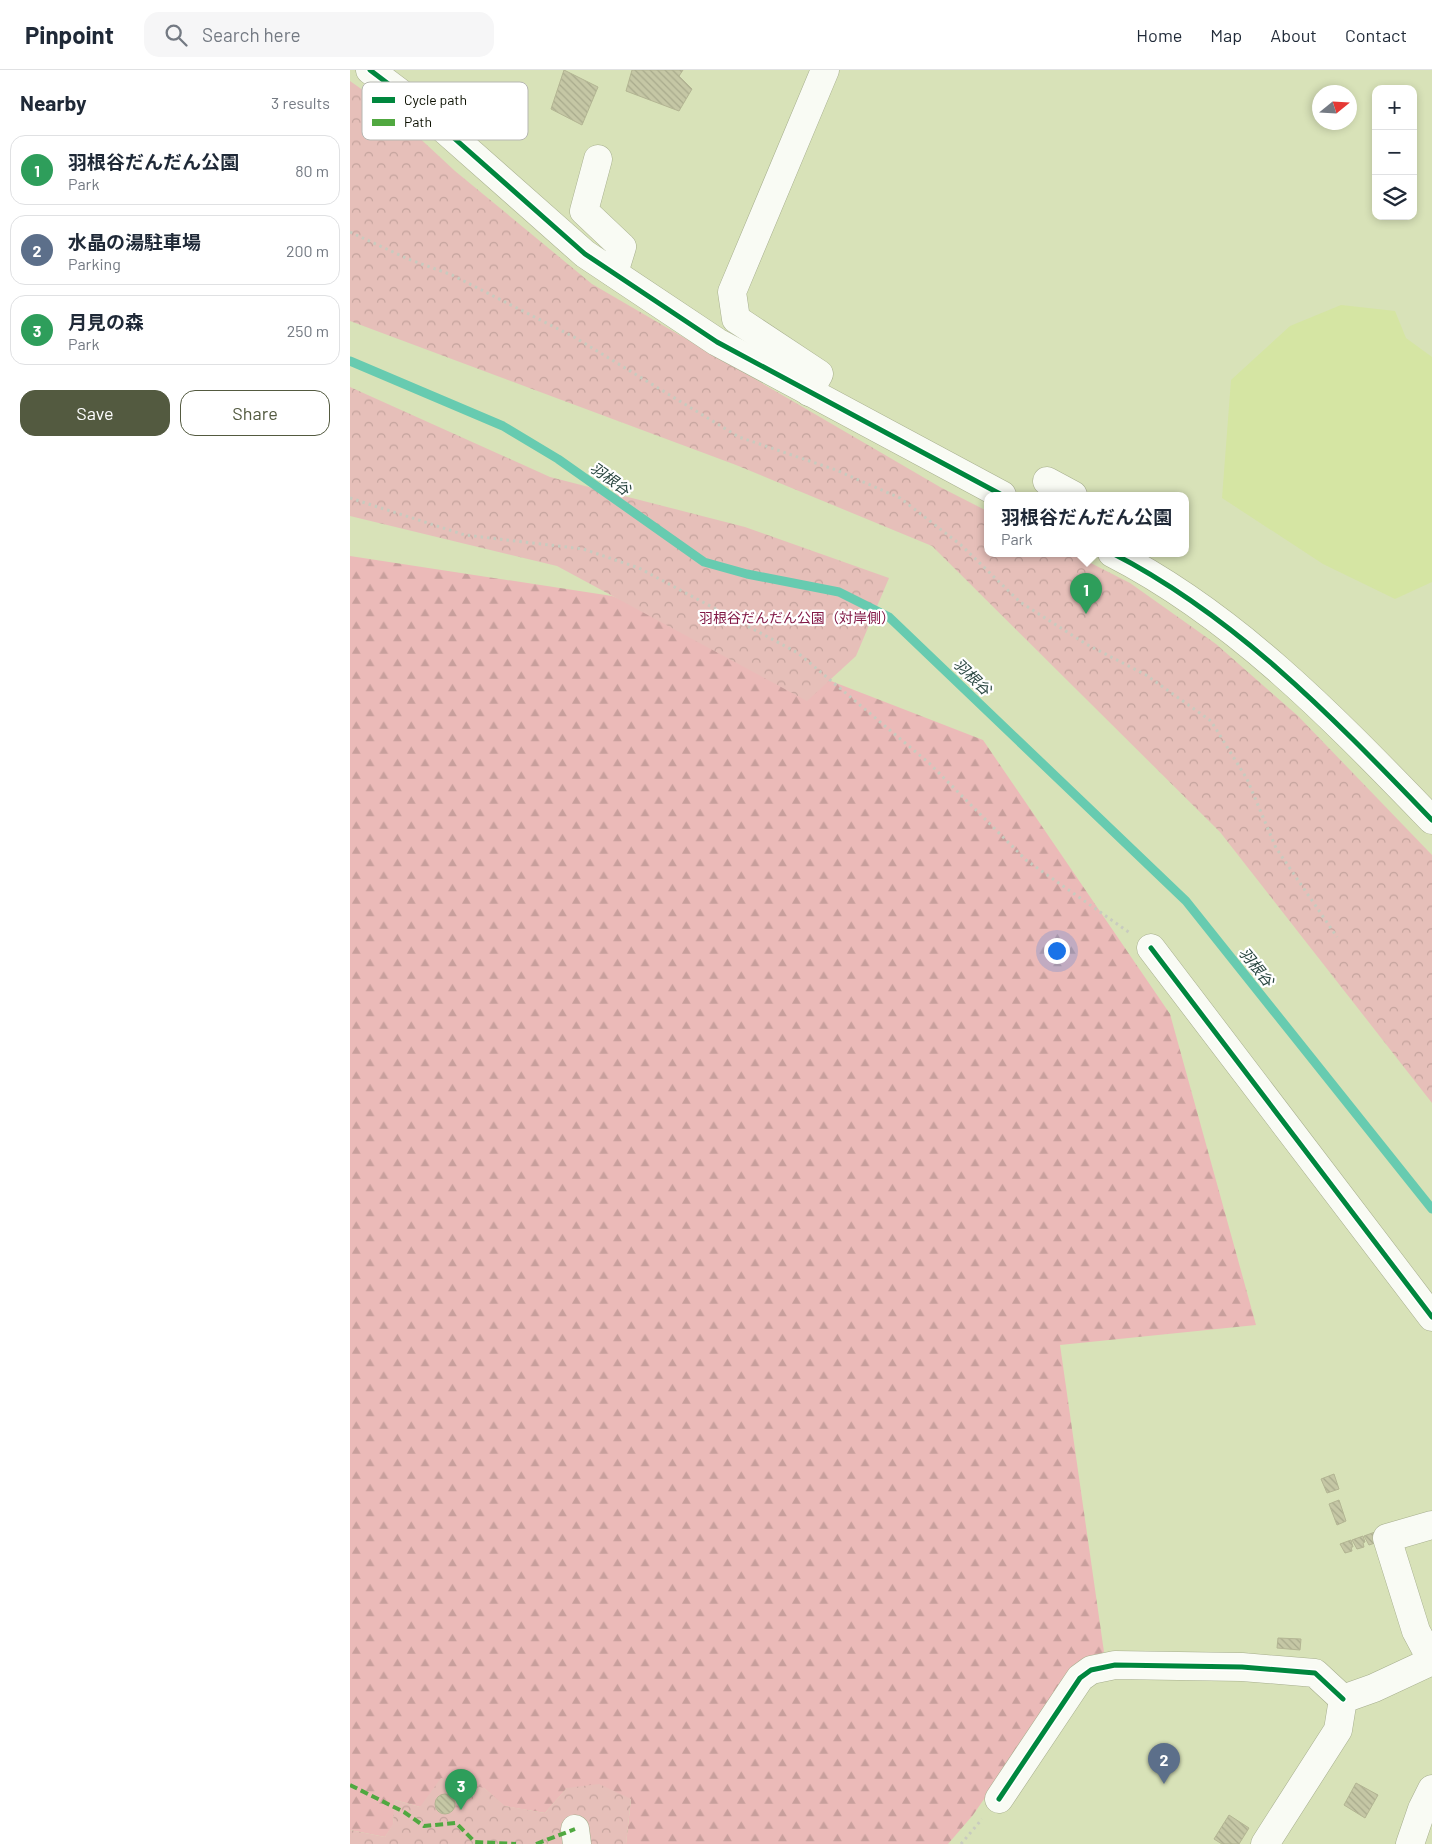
<!DOCTYPE html>
<meta charset="utf-8">
<style>
body{margin:0;font-family:Barlow,"Noto Sans JP",sans-serif;background:#f6f6f7;color:#1f2937}
.controls{position:absolute;right:15px;top:15px;display:grid;overflow:hidden;border-radius:10px;box-shadow:0 2px 8px #0003}
.controls button{width:45px;height:45px;display:grid;place-items:center;padding:0;border:0;border-bottom:1px solid #e0e1e3;background:#fff;color:#1f2937;font:25px sans-serif}
.compass{position:absolute;left:962px;top:15px;width:45px;height:45px;border-radius:50%;background:#fff;box-shadow:0 2px 8px #0003;rotate:72deg}
.you{position:absolute;left:706px;top:880px;width:18px;height:18px;margin:-12px;border:4px solid #fff;border-radius:50%;background:#1a73e8;box-shadow:0 0 0 8px #1a73e833}
.badge{display:grid;place-items:center;width:32px;height:32px;border-radius:50%;background:#535a40;color:#fff;font-size:16px;font-weight:700}
.pin{position:absolute;translate:-50% -41px;filter:drop-shadow(0 1px 2px #0008)}
.pin::after{content:'';position:absolute;top:26px;width:18px;height:15px;background:inherit;clip-path:polygon(0 0,100% 0,50% 100%)}
.popup{position:absolute;left:634px;top:422px;width:205px;height:65px;box-sizing:border-box;display:grid;place-content:center;border-radius:10px;background:#fff;filter:drop-shadow(0 1px 4px #0005);font-size:16px;white-space:nowrap;color:#747a83}
.popup b{font-size:19px;color:#1f2937}
.popup::after{content:'';position:absolute;left:50%;top:100%;margin-left:-10px;border:10px solid transparent;border-top-color:#fff}
.list{margin:0;padding:0;list-style:none}
h2{display:flex;justify-content:space-between;align-items:center;height:65px;margin:0;padding:0 20px;font-size:21px}
h2 small{font-size:16px;font-weight:400;color:#747a83}
.list li{display:grid;grid-template-columns:32px 1fr auto;gap:15px;align-items:center;box-sizing:border-box;height:70px;margin:0 10px 10px;padding:0 10px;border:1px solid #e0e1e3;border-radius:15px}
.list b{display:block;font-size:19px;white-space:nowrap}
.list p{margin:0;font-size:16px;white-space:nowrap;color:#747a83}
.list em{font-size:16px;font-style:normal;color:#747a83}
.actions{display:flex;gap:10px;padding:15px 20px}
.actions a{flex:1;padding:11px 0;border:1px solid #535a40;border-radius:15px;text-align:center;font-size:18px;color:#535a40}
.actions .main{background:#535a40;color:#fff}
.icon{flex:none;width:28px;height:28px;fill:none;stroke:currentColor;stroke-width:2;stroke-linecap:round;stroke-linejoin:round}
.map{position:relative;flex:none;width:1082px;height:1774px;overflow:hidden}
header{display:flex;align-items:center;gap:30px;box-sizing:border-box;height:70px;padding:0 25px;background:#fff;border-bottom:1px solid #e0e1e3}
header strong{font-size:24px}
nav{display:flex;gap:28px;margin-inline-start:auto;font-size:18px}
.search{width:350px;height:45px;background:#f6f6f7;display:flex;align-items:center;gap:12px;box-sizing:border-box;padding:0 18px;border-radius:15px;color:#747a83;font-size:19px}
main{display:flex}
aside{flex:1;background:#fff}
.map>svg:first-child{display:block}
.built{fill:#d5e5a3}
.forest{fill:url(#forest-firs)}
.park{fill:url(#park-crowns)}
.lines{fill:none;stroke-linecap:round;stroke-linejoin:round}
.stream{stroke:#67cbb0;stroke-width:9}
.building{fill:url(#building-back-hatch);stroke:#b3b593}
.minor-casing{stroke:#a6ae8d;stroke-width:29}
.path{stroke:#c8cbbf;stroke-width:3;stroke-dasharray:2.5 4;stroke-linecap:butt}
.minor{stroke:#f9fbf4;stroke-width:28}
.quiet{stroke:#50a840;stroke-width:4;stroke-dasharray:8 4;stroke-linecap:butt}
.cycleway-casing{stroke:#fff;stroke-width:8}
.cycleway{stroke:#00873e;stroke-width:5}
.labels{text-anchor:middle;stroke-width:4.5;stroke-linejoin:round;paint-order:stroke}
.park-label{font-size:14px;fill:#821946;stroke:#fff}
.water-label{font-size:15px;font-style:italic;fill:#294640;stroke:#fff}
.key{fill:#fff;stroke:#b6b7b2;stroke-width:1}
.key-label{font-size:14px;fill:#0b1000}
</style>
<header>
<strong>Pinpoint</strong>
<div class="search"><svg class="icon" aria-label="search" viewBox="0 0 24 24"><circle cx="10" cy="10" r="6"/><path d="M15 15l6 6"/></svg>Search here</div>
<nav><a>Home</a><a>Map</a><a>About</a><a>Contact</a></nav>
</header>
<main>
<aside>
<h2>Nearby<small>3 results</small></h2>
<ul class="list">
<li><span class="badge" style="background:#2e9e5b">1</span><div><b>羽根谷だんだん公園</b><p>Park</p></div><em>80 m</em></li>
<li><span class="badge" style="background:#5c6f8a">2</span><div><b>水晶の湯駐車場</b><p>Parking</p></div><em>200 m</em></li>
<li><span class="badge" style="background:#2e9e5b">3</span><div><b>月見の森</b><p>Park</p></div><em>250 m</em></li>
</ul>
<div class="actions"><a class="main">Save</a><a>Share</a></div>
</aside>
<div class="map">
<svg width="1082" height="1774" viewBox="0 0 1082 1774">
<defs>
<pattern id="forest-firs" width="22" height="20" patternUnits="userSpaceOnUse" patternTransform="scale(1.25)"><rect width="22" height="20" fill="#ebbab8"/><path d="M5 1l3.5 6h-7zM16 11l3.5 6h-7z" fill="#c89f9c"/></pattern>
<pattern id="park-crowns" width="20" height="18" patternUnits="userSpaceOnUse" patternTransform="scale(1.25)"><rect width="20" height="18" fill="#e6bfb9"/><path d="M2 6a3 3 0 1 1 6 0M12 15a3 3 0 1 1 6 0" fill="none" stroke="#c4a39d"/></pattern>
<pattern id="building-back-hatch" width="6" height="6" patternUnits="userSpaceOnUse" patternTransform="scale(1.25)"><rect width="6" height="6" fill="#c5c7a5"/><path d="M-1 5l2 2M0 0l6 6M5-1l2 2" fill="none" stroke="#a8aa8c"/></pattern>
</defs>
<rect width="100%" height="100%" fill="#d8e2b8"/>
<!-- built -->
<polygon class="built" points="991,235 1045,241 1056,268 1082,287 1082,512 1045,529 973,494 872,428 881,310 940,256"/>
<!-- forest -->
<polygon class="forest" points="0,486 262,526 633,670 820,944 906,1255 710,1275 754,1582 722,1602 623,1745 598,1774 276,1774 281,1729 217,1718 195,1743 154,1736 134,1718 70,1737 45,1730 43,1755 35,1767 0,1760"/>
<!-- park -->
<g class="park">
<polygon points="0,11 34,35 105,101 242,214 590,417 637,441 637,483 721,483 780,513 866,574 948,646 1082,785 1082,1033 870,762 582,476 386,395 0,251"/>
<polygon points="0,317 200,407 395,457 539,508 506,586 457,631 207,496 0,446"/>
<polygon points="91,1708 134,1718 155,1736 195,1743 217,1718 249,1714 281,1729 276,1774 0,1774 0,1760 35,1767 43,1754 45,1730 70,1737"/>
</g>
<g class="lines">
<!-- stream -->
<polyline class="stream" points="0,291 153,356 208,389 354,492 397,504 489,522 539,547 836,831 1082,1139"/>
</g>
<!-- building -->
<g class="building">
<polygon points="214,0 248,17 232,55 201,39"/>
<polygon points="282,0 333,0 329,6 342,19 329,41 276,21"/>
<polygon points="984,1404 989,1419 977,1423 971,1409"/>
<polygon points="989,1430 996,1451 987,1455 979,1434"/>
<polygon points="1025,1462 1027,1468 1025,1473 1019,1475 1014,1466"/>
<polygon points="1013,1466 1015,1472 1013,1473 1014,1477 1007,1479 1002,1470"/>
<polygon points="1001,1470 1003,1477 1001,1477 1002,1481 995,1483 990,1474"/>
<polygon points="928,1568 951,1569 950,1580 927,1578"/>
<polygon points="1006,1713 1028,1725 1015,1748 994,1735"/>
<circle cx="95" cy="1734" r="10"/>
<polygon points="879,1745 899,1758 889,1774 872,1774 864,1769"/>
</g>
<g class="lines">
<!-- minor casing -->
<g class="minor-casing">
<g id="minor">
<polyline points="20,0 70,38 235,184 367,272 652,425"/>
<polyline points="248,89 234,141 272,177 264,203"/>
<polyline points="459,322 469,304 386,249 382,222 475,0"/>
<polyline points="697,411 723,425"/>
<path d="M762 483C887 547 985 650 1082 750"/>
<polyline points="801,878 1082,1247"/>
<polyline points="1082,1455 1037,1468 1066,1561 1082,1591"/>
<polyline points="649,1729 730,1608 741,1600 765,1595 892,1597 965,1603 993,1629"/>
<polyline points="225,1759 227,1774"/>
<polyline points="915,1774 988,1660 993,1629 1024,1618 1082,1591"/>
<polyline points="1060,1774 1072,1739 1082,1719"/>
</g>
</g>
<!-- path -->
<g class="path">
<polyline points="0,162 58,189 102,205 224,267 389,367 486,400 550,428 611,475 670,532 736,574 796,605 861,651 897,709 926,778 987,867"/>
<polyline points="0,428 115,465 233,479 289,498 448,583 579,693 676,790 780,863"/>
<polyline points="611,1774 632,1749"/>
</g>
<!-- minor -->
<use href="#minor" class="minor"/>
<!-- quiet -->
<g class="quiet">
<polyline points="0,1715 54,1742 74,1756 106,1753 125,1772 166,1774"/>
<polyline points="186,1774 225,1759"/>
</g>
<!-- cycleway casing -->
<g class="cycleway-casing">
<g id="cycleway">
<polyline points="20,0 70,38 235,184 367,272 652,425"/>
<path d="M762 483C887 547 985 650 1082 750"/>
<polyline points="801,878 1082,1247"/>
<polyline points="649,1729 730,1608 741,1600 765,1595 892,1597 965,1603 993,1629"/>
</g>
</g>
<!-- cycleway -->
<use href="#cycleway" class="cycleway"/>
</g>
<g class="labels">
<!-- park labels -->
<g class="park-label">
<text x="447" y="553">羽根谷だんだん公園（対岸側）</text>
</g>
<!-- water labels -->
<g class="water-label">
<text transform="translate(260 409) rotate(35)" y="5">羽根谷</text>
<text transform="translate(622 607) rotate(44)" y="5">羽根谷</text>
<text transform="translate(906 897) rotate(51)" y="5">羽根谷</text>
</g>
</g>
<!-- legend -->
<rect x="12" y="12" width="166" height="58" rx="8" class="key"/>
<rect x="22" y="27" width="23" height="6" fill="#00873e"/>
<rect x="22" y="49" width="23" height="7" fill="#50a840"/>
<g class="key-label">
<text x="54" y="35">Cycle path</text>
<text x="54" y="57">Path</text>
</g>
</svg>
<div class="controls">
<button>+</button>
<button>−</button>
<button><svg class="icon" aria-label="layers" viewBox="0 0 24 24"><path d="M12 4l9 5-9 5-9-5zM3 14l9 5 9-5"/></svg></button>
</div>
<svg class="compass" viewBox="-18 -18 36 36"><path d="M0-13l5 13h-10z" fill="#e53935"/><path d="M0 13l5-13h-10z" fill="#747a83"/></svg>
<div class="you"></div>
<div class="pin badge" style="left:736px;top:544px;background:#2e9e5b">1</div>
<div class="popup"><b>羽根谷だんだん公園</b>Park</div>
<div class="pin badge" style="left:814px;top:1714px;background:#5c6f8a">2</div>
<div class="pin badge" style="left:111px;top:1740px;background:#2e9e5b">3</div>
</div>
</main>
